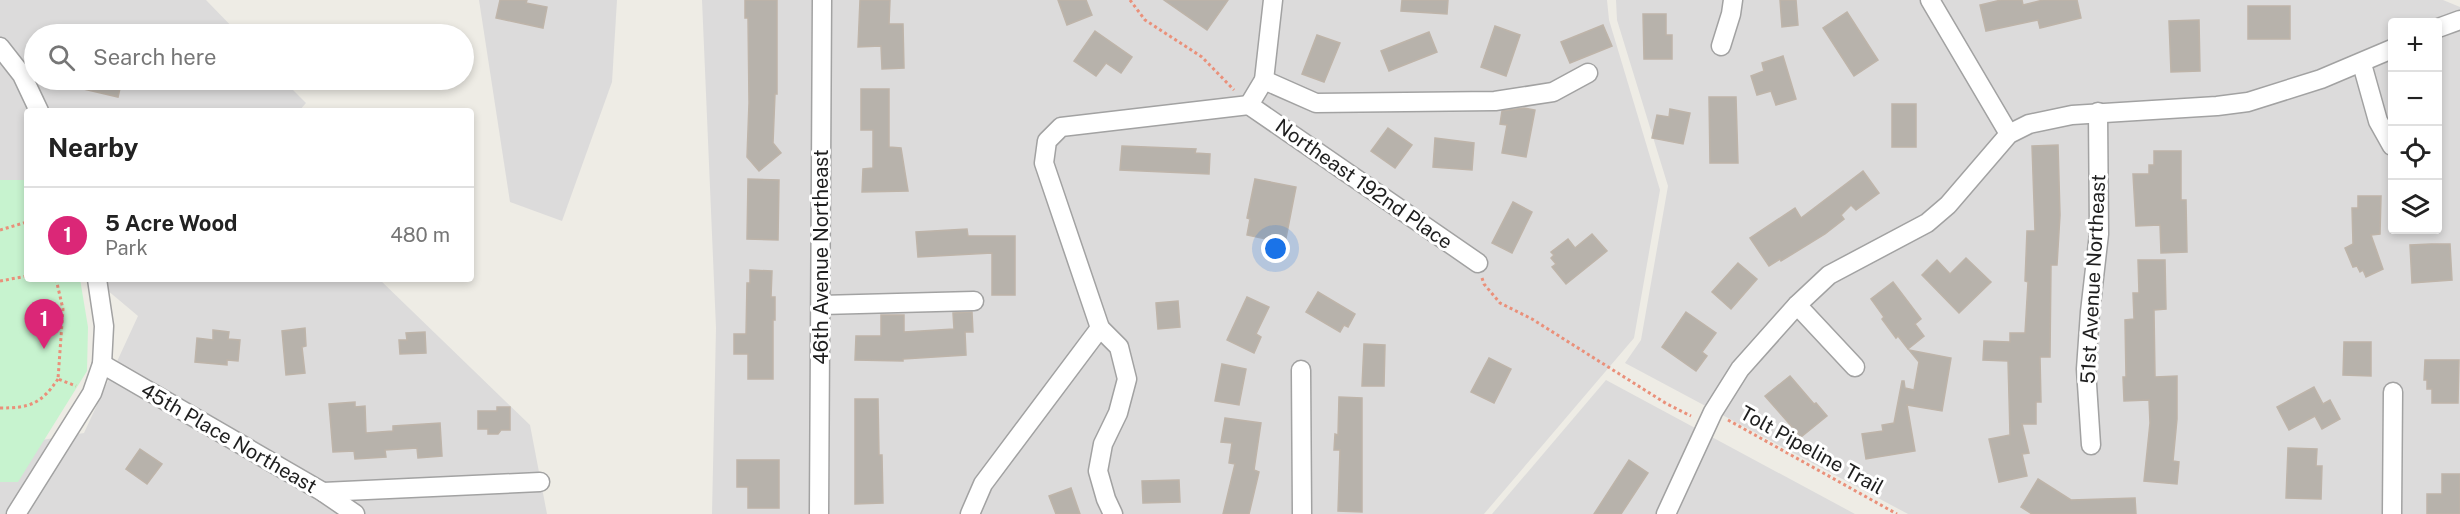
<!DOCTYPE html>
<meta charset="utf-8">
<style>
body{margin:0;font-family:"Public Sans",sans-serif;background:#f2f2f2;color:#222}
.controls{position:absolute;right:18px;top:18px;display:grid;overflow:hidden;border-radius:6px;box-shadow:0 3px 9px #0003}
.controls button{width:54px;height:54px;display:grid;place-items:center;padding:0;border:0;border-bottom:2px solid #e0e0e0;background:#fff;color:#222;font:30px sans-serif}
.you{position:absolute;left:1276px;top:249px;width:21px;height:21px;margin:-15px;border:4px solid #fff;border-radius:50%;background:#1a73e8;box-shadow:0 0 0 9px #1a73e833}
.badge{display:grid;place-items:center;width:39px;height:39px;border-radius:50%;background:#db2777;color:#fff;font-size:20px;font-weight:700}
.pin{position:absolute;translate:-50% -50px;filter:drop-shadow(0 2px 3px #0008)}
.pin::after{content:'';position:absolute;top:32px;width:21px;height:18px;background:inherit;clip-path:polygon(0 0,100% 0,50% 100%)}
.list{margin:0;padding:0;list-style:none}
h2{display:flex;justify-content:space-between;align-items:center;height:78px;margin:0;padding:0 24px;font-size:26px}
h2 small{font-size:20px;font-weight:400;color:#767676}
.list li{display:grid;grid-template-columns:39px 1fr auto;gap:18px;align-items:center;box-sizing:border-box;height:96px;padding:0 24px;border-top:2px solid #e0e0e0}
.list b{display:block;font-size:22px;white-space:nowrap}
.list p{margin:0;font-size:20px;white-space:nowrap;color:#767676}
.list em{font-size:20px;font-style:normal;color:#767676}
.icon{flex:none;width:33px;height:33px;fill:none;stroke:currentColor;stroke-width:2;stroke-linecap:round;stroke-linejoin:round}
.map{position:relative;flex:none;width:2460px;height:514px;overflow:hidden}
.search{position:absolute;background:#fff;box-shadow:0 3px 9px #0003;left:24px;top:24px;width:450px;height:66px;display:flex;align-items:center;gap:15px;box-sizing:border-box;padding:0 21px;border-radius:33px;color:#767676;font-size:22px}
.panel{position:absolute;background:#fff;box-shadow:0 3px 9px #0003;left:24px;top:108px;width:450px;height:174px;border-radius:6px}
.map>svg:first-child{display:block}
.residential{fill:#dcdbdb;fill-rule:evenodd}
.park{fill:#c7f3cf}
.building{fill:#b7b2ab;stroke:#beb4a9;stroke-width:1.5}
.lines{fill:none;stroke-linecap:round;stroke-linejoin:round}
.minor-casing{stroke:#a2a2a2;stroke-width:21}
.path{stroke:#ea907a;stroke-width:3;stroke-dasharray:3 3;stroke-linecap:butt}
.minor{stroke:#fff;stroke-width:18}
.labels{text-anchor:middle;stroke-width:6;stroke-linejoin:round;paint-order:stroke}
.street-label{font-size:20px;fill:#1e1e1e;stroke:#fff}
</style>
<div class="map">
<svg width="2460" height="514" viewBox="0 0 2460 514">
<rect width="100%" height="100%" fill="#eeece5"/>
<!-- residential -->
<g class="residential">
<polygon points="0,0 206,0 239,34 34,34 34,80 283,80 306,103 299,111 27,111 27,221 0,198"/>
<polygon points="479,0 617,0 612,82 562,221 510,202"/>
<polygon points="702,0 1607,0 1609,20 1660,190 1634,338 1484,514 712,514 716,328"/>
<path d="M1616 0H2443L2460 7V514H1908L1625 363 1641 340 1668 186 1617 20ZM2392 22H2438V230H2392Z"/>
<polygon points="94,279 379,279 530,425 547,514 0,514 0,447 84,433 138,316"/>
<polygon points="1606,380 1855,514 1492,514"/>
</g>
<!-- park -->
<polygon class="park" points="0,180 27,180 27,279 80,279 88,327 87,371 18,482 0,482"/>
<!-- building -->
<g class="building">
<polygon points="500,0 527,0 526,3 547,7 543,28 496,18"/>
<polygon points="745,0 777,0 777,94 775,94 773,143 781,153 759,171 747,157 749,103 748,18 745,18"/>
<polygon points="860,0 890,0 889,24 903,24 904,68 882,69 881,46 858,47"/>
<polygon points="1058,0 1086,0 1092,15 1067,25"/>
<polygon points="1164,0 1228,0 1207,30"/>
<polygon points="1402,0 1448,0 1447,14 1401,11"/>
<polygon points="1780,0 1796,0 1798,25 1782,27"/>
<polygon points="2001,0 2022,0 2023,5 2043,0 2077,0 2081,18 2040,28 2038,20 1986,31 1980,5"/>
<rect x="2248" y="6" width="42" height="33"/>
<polygon points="1847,12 1878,60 1854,76 1823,28"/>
<polygon points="1643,14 1666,14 1666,35 1672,35 1672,59 1644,59"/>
<polygon points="2199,20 2200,71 2171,72 2169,21"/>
<polygon points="1603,25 1612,46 1570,63 1561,42"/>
<polygon points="1495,26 1520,35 1506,76 1481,67"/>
<polygon points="1095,31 1132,57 1121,73 1106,63 1096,76 1074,61"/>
<polygon points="1429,32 1437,52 1389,71 1381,51"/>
<polygon points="1317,35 1340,43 1324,82 1302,74"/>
<polygon points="1783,56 1796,99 1776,105 1771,91 1757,95 1751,76 1764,71 1762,63"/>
<polygon points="66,80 122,80 118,97 66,85"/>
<polygon points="861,89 889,89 889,147 901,148 908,191 862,192 863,169 873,168 873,130 861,130"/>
<polygon points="1709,97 1736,97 1738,163 1710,163"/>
<rect x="1892" y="104" width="24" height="43"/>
<polygon points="1524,108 1535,110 1526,157 1502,153 1507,125 1500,124 1502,111"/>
<polygon points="1670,109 1690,113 1683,144 1652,138 1657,115 1669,117"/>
<polygon points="1388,128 1412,145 1395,168 1371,151"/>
<polygon points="1435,138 1474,143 1472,170 1433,167"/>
<polygon points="2058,145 2060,215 2057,265 2051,265 2050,357 2040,357 2041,402 2036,402 2036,424 2022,424 2029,453 2022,454 2027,476 1999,482 1989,439 2010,435 2008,361 1983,360 1984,341 2010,342 2010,333 2025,333 2028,282 2025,281 2027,231 2035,231 2032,146"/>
<polygon points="1122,146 1196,149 1195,153 1210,154 1209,174 1120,170"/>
<polygon points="2154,151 2181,151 2181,200 2186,200 2187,252 2161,253 2160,225 2136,226 2133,174 2149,174 2149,165 2154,165"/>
<polygon points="1863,171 1879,193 1856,210 1851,205 1841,215 1844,219 1825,234 1781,261 1780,259 1769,266 1750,238 1795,208 1801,218"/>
<polygon points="748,179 779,180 778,240 747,239"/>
<polygon points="1255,179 1296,187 1285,243 1247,235 1250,219 1247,218"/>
<polygon points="2358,196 2381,196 2380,234 2371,235 2383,269 2366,277 2363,270 2360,272 2357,266 2353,267 2345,248 2353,244 2352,208 2358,208"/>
<polygon points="1513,202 1532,212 1512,253 1492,243"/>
<polygon points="967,229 968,236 1015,236 1015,295 992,295 992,253 918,257 916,232"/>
<polygon points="1592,234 1607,251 1566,284 1552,267 1556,264 1551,258 1554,255 1551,252 1568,239 1575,248"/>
<polygon points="2431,244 2450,244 2452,280 2412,283 2410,245"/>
<polygon points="1966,258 1991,282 1959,313 1922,275 1937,260 1950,274"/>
<polygon points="2138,260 2165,260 2166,309 2154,310 2155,377 2177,376 2177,419 2173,461 2179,462 2177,484 2144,481 2150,423 2149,400 2124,401 2123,377 2126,377 2125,320 2134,319 2133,293 2139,293"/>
<polygon points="1738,263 1757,279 1731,309 1712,292"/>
<polygon points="750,270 772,271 771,297 775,297 775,320 773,320 773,379 748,379 748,354 734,354 734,334 746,334 747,283 750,283"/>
<polygon points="1893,282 1921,319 1915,324 1924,336 1908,349 1898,336 1896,338 1882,319 1884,317 1871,299"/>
<polygon points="1318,292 1355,314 1348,327 1344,325 1340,332 1306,312"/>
<polygon points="1247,297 1269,307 1256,334 1261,337 1254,353 1227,340"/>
<polygon points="1178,301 1180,327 1158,329 1156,303"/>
<polygon points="972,312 973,332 965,332 966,355 903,359 903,361 855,360 856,336 881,336 881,315 904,315 904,332 954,329 953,313"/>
<polygon points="1686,312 1716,333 1702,352 1707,356 1696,371 1662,347"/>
<polygon points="305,328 306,346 302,347 305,373 286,375 282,331"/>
<polygon points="213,330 229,332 228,339 240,340 238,361 227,360 227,365 195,362 197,338 213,340"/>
<polygon points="425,332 426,353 400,354 399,340 407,340 406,333"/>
<polygon points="2344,342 2371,342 2371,376 2343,375"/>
<polygon points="1364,344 1385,345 1384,386 1362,386"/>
<polygon points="1909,350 1951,358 1942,411 1907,405 1915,451 1866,459 1862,434 1883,431 1882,425 1894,423 1902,381 1904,381 1905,388 1914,390 1919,362"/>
<polygon points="1489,358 1511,369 1494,403 1471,392"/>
<polygon points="2425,360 2459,360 2458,403 2432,403 2432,389 2427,389 2427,380 2424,380"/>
<polygon points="1222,364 1246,369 1239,405 1215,401"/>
<polygon points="1790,376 1814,404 1816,403 1827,416 1801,437 1765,396"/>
<polygon points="2314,387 2323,404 2330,400 2340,419 2322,429 2315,416 2289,430 2277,407"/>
<polygon points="1339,397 1362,398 1362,512 1338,511 1340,450 1334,450 1335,434 1338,435"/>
<polygon points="855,399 878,399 879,455 882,455 883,503 855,504"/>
<polygon points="355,402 355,407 365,406 366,433 393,431 393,426 440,423 442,456 418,458 417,448 385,450 386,457 355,459 354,451 333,452 329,404"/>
<polygon points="497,407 510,407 510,430 501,430 498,434 488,434 488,429 478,429 478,411 497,411"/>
<polygon points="1225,418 1261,423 1254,470 1259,472 1249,514 1223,514 1235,464 1229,463 1232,443 1221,442"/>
<polygon points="2288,448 2317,449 2316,466 2322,466 2321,499 2286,498"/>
<polygon points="140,449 162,464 147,484 126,469"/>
<polygon points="737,460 779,460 779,508 748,508 748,487 737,487"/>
<polygon points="1629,460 1648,473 1621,514 1594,514"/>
<polygon points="2442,474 2460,474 2460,514 2427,514 2427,494 2442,494"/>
<polygon points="2038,479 2071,500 2135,498 2136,514 2032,514 2021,507"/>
<polygon points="1179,480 1180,502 1143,503 1142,481"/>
<polygon points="1071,488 1080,514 1056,514 1049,496"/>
</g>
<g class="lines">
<!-- minor casing -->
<g class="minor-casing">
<g id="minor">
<polyline points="1930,0 2009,134"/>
<polyline points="2438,28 2460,20"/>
<polyline points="1721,46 1731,14 1733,0"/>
<polyline points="0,47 22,75 39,111"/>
<polyline points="2362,64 2378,121 2392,146"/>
<polyline points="1264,80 1316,103 1495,101 1553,92 1588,73"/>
<polyline points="1249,105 1478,263"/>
<polyline points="1249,105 1264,80 1273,0"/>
<polyline points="821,305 974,301"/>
<polyline points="1797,305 1855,367"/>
<polyline points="1100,328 1119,347 1127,379 1118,413 1103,444 1098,471 1106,499 1113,514"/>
<polyline points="102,364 323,492 355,514"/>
<polyline points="1301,370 1302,514"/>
<polyline points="2091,445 2086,369 2090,312 2099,234 2098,112"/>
<polyline points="323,492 540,482"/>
<polyline points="16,514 92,393 102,364 104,326 97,279"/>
<polyline points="819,514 822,0"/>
<polyline points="970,514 983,484 1100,328 1044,163 1047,141 1061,127 1249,105"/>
<polyline points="1666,514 1713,412 1740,369 1797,305 1829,275 1927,223 1948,205 2009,134 2029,124 2072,115 2217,106 2248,102 2321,79 2392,49"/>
<polyline points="2392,514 2393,392"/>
</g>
</g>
<!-- path -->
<g class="path">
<polyline points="1130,0 1145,20 1202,57 1234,90"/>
<polyline points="0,230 27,222"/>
<polyline points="1482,278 1484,284 1500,303 1532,319 1667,404 1691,416"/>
<polyline points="56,279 63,309 58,379 76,386"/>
<polyline points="0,281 27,276"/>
<path d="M0 408C30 408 41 404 58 379"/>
<polyline points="1728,420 1897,514"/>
</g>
<!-- minor -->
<use href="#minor" class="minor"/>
</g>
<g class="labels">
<!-- street labels -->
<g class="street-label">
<text transform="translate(1364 184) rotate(35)" y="7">Northeast 192nd Place</text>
<text transform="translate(821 257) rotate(-90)" y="7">46th Avenue Northeast</text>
<text transform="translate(2093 279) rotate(-87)" y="7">51st Avenue Northeast</text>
<text transform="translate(229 438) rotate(30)" y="7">45th Place Northeast</text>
<text transform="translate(1812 450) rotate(29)" y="7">Tolt Pipeline Trail</text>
</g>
</g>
</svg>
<div class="controls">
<button>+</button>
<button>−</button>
<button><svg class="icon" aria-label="locate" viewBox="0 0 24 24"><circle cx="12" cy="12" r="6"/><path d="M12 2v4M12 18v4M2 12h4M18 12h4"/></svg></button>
<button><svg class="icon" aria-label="layers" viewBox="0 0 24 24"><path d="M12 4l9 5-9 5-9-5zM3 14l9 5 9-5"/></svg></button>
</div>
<div class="you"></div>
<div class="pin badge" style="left:44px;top:349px">1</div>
<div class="search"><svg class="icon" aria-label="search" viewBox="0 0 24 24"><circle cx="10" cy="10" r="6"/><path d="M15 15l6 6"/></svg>Search here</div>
<section class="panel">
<h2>Nearby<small></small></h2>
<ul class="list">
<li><span class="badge">1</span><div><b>5 Acre Wood</b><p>Park</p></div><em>480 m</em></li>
</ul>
</section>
</div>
